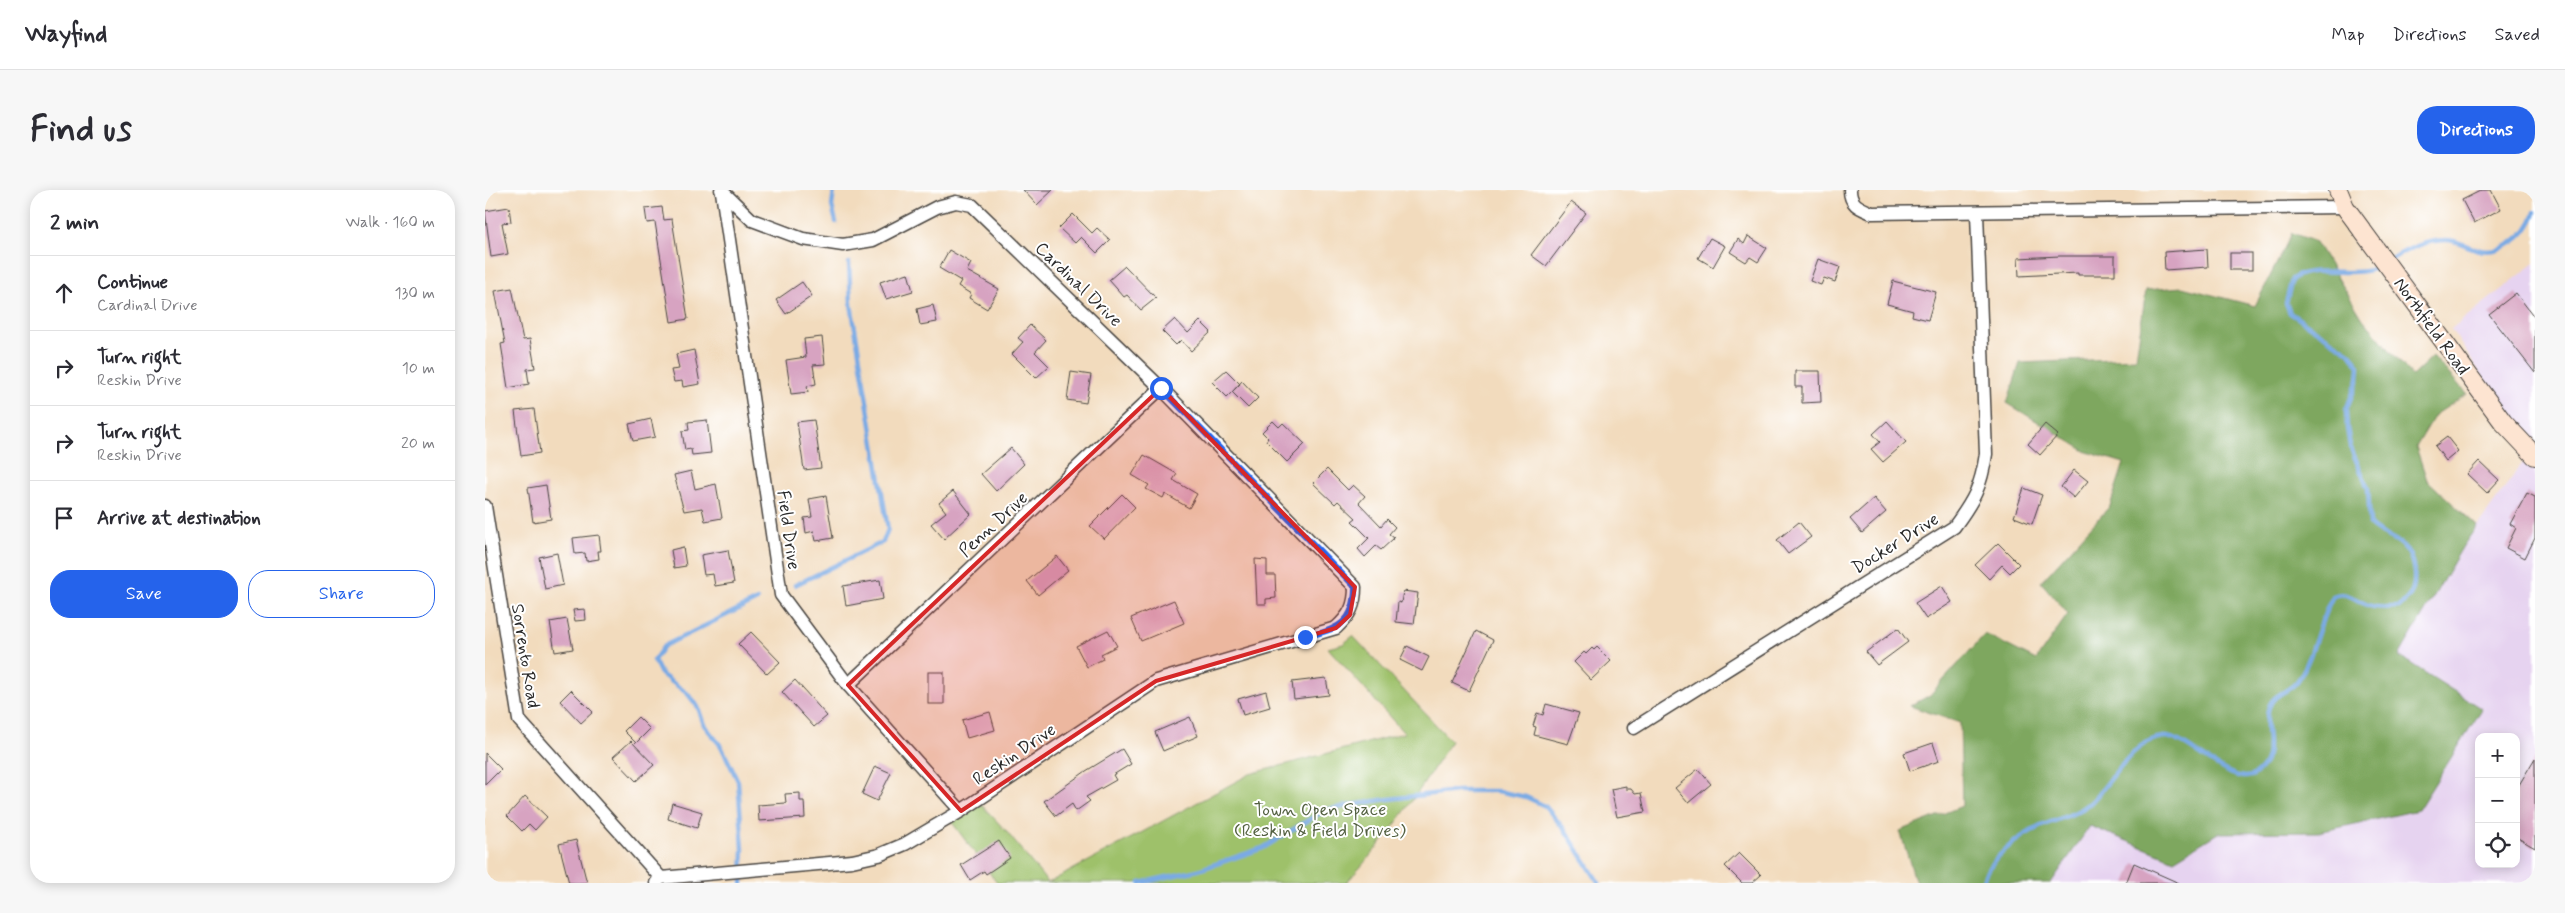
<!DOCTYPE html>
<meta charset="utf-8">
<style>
body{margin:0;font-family:Mynerve,sans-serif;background:#f7f7f7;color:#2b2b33}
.controls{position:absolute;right:15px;bottom:15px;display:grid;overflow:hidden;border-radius:10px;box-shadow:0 2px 12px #0003}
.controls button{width:45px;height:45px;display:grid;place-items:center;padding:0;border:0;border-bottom:1px solid #e1e1e2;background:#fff;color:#2b2b33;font:25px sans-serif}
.stop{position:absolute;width:15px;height:15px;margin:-11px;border:4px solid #2563eb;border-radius:50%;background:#fff}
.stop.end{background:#2563eb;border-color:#fff;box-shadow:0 1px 5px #0008}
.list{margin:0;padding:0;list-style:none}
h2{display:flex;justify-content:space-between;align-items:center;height:65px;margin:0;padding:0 20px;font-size:21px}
h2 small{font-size:16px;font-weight:400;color:#7c7c81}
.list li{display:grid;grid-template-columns:32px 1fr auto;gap:15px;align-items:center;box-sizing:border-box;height:75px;padding:0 20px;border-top:1px solid #e1e1e2}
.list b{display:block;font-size:19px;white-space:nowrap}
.list p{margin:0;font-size:16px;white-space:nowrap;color:#7c7c81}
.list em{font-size:16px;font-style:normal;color:#7c7c81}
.actions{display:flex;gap:10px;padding:15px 20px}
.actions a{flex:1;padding:11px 0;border:1px solid #2563eb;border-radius:20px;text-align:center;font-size:18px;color:#2563eb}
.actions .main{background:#2563eb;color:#fff}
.icon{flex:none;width:28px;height:28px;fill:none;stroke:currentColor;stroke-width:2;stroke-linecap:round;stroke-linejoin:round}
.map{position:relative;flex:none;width:2050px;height:693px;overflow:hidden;border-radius:20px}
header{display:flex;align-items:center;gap:30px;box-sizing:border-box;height:70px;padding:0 25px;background:#fff;border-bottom:1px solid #e1e1e2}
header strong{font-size:24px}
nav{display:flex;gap:28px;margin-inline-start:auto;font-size:18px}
.intro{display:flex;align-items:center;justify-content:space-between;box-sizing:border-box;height:120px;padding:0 30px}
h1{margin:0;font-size:35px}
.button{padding:12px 22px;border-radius:20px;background:#2563eb;color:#fff;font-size:18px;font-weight:700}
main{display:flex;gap:30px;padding:0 30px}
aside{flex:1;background:#fff;border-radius:20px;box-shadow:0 2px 12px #0003}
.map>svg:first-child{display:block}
.built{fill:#e6d3f0;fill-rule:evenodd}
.green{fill:#9ec16b;stroke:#64764b}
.forest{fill:#7ea75f;stroke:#546945}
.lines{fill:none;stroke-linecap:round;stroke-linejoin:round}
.stream{stroke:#7aaae4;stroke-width:4.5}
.building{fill:#d7a3c1}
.street-casing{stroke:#494541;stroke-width:15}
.secondary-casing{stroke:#494541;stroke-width:20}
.street{stroke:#fff;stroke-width:12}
.secondary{stroke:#fde4d1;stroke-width:18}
.route{stroke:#2563eb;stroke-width:6}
.marked{fill:#d62828;fill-opacity:0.2;stroke:#d62828;stroke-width:4;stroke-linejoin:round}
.labels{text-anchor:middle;stroke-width:4;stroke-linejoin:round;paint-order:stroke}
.street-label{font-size:18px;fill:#2b2b2b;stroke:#fff}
.park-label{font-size:18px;fill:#536041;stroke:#fff}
</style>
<header>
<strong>Wayfind</strong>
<nav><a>Map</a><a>Directions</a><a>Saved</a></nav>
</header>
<div class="intro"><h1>Find us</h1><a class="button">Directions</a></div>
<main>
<aside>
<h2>2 min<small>Walk · 160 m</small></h2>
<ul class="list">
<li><svg class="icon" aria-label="ahead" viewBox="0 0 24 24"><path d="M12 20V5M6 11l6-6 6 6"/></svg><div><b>Continue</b><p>Cardinal Drive</p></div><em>130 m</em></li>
<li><svg class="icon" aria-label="right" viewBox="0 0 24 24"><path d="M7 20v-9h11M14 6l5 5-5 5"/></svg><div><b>Turn right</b><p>Reskin Drive</p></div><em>10 m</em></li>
<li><svg class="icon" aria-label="right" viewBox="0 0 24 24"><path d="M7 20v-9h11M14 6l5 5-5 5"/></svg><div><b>Turn right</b><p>Reskin Drive</p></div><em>20 m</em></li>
<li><svg class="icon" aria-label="arrive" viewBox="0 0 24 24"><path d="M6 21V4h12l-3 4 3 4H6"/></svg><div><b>Arrive at destination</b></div></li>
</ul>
<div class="actions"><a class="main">Save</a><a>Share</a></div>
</aside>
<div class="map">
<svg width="2050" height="693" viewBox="0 0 2050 693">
<rect width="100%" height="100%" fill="#fff"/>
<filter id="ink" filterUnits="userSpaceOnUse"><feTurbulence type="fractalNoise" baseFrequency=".02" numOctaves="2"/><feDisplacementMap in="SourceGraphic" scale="10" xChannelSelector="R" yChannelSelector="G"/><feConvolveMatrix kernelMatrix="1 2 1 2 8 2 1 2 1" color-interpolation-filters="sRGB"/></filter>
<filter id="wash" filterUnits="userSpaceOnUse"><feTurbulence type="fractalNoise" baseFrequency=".0096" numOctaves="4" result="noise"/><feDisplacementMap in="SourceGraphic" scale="20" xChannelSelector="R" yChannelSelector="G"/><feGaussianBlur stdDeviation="1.12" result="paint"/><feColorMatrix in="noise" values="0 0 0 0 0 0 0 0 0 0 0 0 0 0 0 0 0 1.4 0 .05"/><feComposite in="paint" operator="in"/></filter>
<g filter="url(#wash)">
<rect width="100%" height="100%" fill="#f2dbbd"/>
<!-- built -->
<path class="built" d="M2050 73V693H1566L1605 636 1689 670 1733 643 1834 642 1914 466 1978 356 2049 257 2008 202 1966 139ZM1994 547H2031V674H1994Z"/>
<!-- green -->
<path class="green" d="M868 446 966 551C935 601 902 650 861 693H512L466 631 490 608 521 641 563 693 765 584 919 543 843 458 858 454Z"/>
<!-- forest -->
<polygon class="forest" points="1807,43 1831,52 1878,129 1927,186 1948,166 1982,204 1950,225 1931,257 1942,290 1992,336 1978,356 1914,466 1997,519 1933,620 1834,642 1733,643 1689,670 1605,636 1566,693 1431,693 1415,641 1477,616 1475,533 1425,516 1445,505 1500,444 1551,470 1583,424 1556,392 1625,316 1639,273 1602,262 1522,213 1535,173 1651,168 1661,100 1697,97 1770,116"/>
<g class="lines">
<!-- stream -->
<g class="stream">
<polyline points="349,0 347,16 351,32"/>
<path d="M1903 71C1921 60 1940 50 1961 50 1973 50 1980 56 1991 59 2016 67 2043 46 2050 22"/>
<polyline points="310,395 398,352 403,339 366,114 364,73"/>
<polyline points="257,693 258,659 253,591 236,556 219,535 213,517 202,503 176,484 169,470 179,456 272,410"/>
<polyline points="655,693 713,680 778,658 840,620 896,610 972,601 1012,601 1041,607 1060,616 1080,640 1114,693"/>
<path d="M1498 693C1505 667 1533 647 1556 636 1572 629 1591 625 1604 614 1626 594 1647 549 1679 547 1703 546 1747 600 1770 584 1794 568 1776 539 1784 517 1789 502 1806 502 1813 490 1830 464 1833 432 1848 406 1864 399 1874 415 1890 417 1898 418 1906 417 1914 417 1918 413 1922 409 1925 405 1933 392 1929 366 1918 356 1908 346 1896 346 1885 335L1883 298 1865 256 1862 238 1861 220 1873 190 1874 176 1865 163 1805 123 1801 113 1807 89C1832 72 1873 91 1897 75"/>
</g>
</g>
<g id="blocks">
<!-- building -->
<g class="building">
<polygon points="538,0 568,0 552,15"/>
<polygon points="1997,0 2006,0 2016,19 1989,33 1977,10"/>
<polygon points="1086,12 1101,23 1061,76 1046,65"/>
<polygon points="24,17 26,32 17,33 23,64 6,67 0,21"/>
<polygon points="177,17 179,30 187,29 203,129 186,132 170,32 162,33 160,19"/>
<polygon points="588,24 607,43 612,38 625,50 612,63 596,47 590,53 574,38"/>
<polygon points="1263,46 1282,58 1273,72 1265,67 1261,72 1245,62 1253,49 1259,54"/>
<polygon points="1225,48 1240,56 1228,77 1213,68"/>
<polygon points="1722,59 1723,77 1680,80 1679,62"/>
<polygon points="464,60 486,73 482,81 514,99 502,119 484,108 486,104 473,96 476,91 454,78"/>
<rect x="1745" y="63" width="22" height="17"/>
<polygon points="1575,66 1630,66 1630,85 1593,85 1593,83 1534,86 1533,68"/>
<polygon points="1333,69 1355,77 1350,92 1339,88 1336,95 1325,91"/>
<polygon points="640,76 671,108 656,120 642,105 639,107 624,90"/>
<polygon points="423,83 428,101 401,109 395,92"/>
<polygon points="1408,91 1451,102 1443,130 1427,126 1428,121 1402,114"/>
<polygon points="317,92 327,106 301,124 291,110"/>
<polygon points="27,98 38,150 45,149 50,178 42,179 44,194 23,198 16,154 20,153 10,101"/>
<polygon points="2031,103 2050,128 2050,183 2004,124"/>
<polygon points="448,115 452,132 435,135 432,119"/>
<polygon points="690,129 703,143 715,131 726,142 706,161 696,150 691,155 677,141"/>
<polygon points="545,135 561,150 550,162 564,176 551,188 527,164 538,152 533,148"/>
<polygon points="337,147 340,174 328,175 331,194 322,196 323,202 306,204 301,170 321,167 319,149"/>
<polygon points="209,160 215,194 198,197 197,191 189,192 186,180 194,179 191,164"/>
<polygon points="741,180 755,194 742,207 727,192"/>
<polygon points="1310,181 1335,181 1336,212 1317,213 1317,197 1310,197"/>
<polygon points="586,182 606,185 601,213 582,210"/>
<polygon points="757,191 773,208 763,218 747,202"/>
<polygon points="49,219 55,263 36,266 30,221"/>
<polygon points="166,229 170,247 148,251 144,234"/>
<polygon points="222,230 226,263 207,265 206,259 200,260 197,241 204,240 203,232"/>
<polygon points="329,230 336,278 319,280 312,232"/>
<polygon points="788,231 794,237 798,233 820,254 802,272 781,251 783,248 777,242"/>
<polygon points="1402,231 1421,252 1398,272 1386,259 1395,252 1388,244"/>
<polygon points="1560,234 1573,245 1555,265 1543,254"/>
<polygon points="1962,247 1973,261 1961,271 1950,256"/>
<polygon points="526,258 539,274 511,301 496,284"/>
<polygon points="659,265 692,284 688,290 712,304 704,318 680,304 678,308 661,299 664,295 647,285"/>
<polygon points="1994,271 2014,290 2002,303 1982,284"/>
<polygon points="842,279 863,300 868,295 880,306 874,313 896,336 902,329 910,337 904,344 909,348 896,360 891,356 880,367 873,359 884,348 867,331 871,328 853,311 850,314 828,293"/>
<polygon points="1589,280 1603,291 1589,308 1576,297"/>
<polygon points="206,281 210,299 231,294 237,328 220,331 217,318 199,321 189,285"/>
<polygon points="61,295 66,329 48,332 43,298"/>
<polygon points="1539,298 1557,305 1547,334 1529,327"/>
<polygon points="468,301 486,324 459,349 446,334 461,322 454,313"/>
<polygon points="2042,303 2050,307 2050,348 2040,368 2021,358 2031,338 2025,334"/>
<polygon points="637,304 650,317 619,349 605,336"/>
<polygon points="341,306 348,348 331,351 329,341 321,343 319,328 327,327 324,309"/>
<polygon points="1389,308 1401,322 1377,343 1365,329"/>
<polygon points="1314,332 1326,347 1303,364 1292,350"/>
<polygon points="114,345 116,361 113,361 114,369 101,371 100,363 90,364 88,348"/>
<polygon points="1513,353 1534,374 1525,383 1517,375 1504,389 1490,375"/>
<polygon points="198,357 201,376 189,378 186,360"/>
<polygon points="243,360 249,393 230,396 228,384 219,385 216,365"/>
<polygon points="72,363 78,395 60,399 54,367"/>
<polygon points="572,366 583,380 553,405 542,391"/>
<polygon points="770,369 782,370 782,385 790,385 791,408 781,409 781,414 772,414"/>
<polygon points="395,390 398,409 361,416 358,396"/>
<polygon points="1457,396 1467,412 1441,429 1430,413"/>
<polygon points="918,401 933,403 929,434 911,432 913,412 916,413"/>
<polygon points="689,410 699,433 656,451 646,428"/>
<polygon points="100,419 101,430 90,431 88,420"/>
<polygon points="82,429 88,459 70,462 65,432"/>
<polygon points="1413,438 1423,452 1392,475 1381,462"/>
<polygon points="623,440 632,456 616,464 618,469 602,477 591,456"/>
<polygon points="991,441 1008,450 984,501 967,493"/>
<polygon points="266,442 295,472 282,484 253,454"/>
<polygon points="922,456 944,467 937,481 915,470"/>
<polygon points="1112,457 1126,471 1106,490 1089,472 1099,462 1101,464 1107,458 1109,460"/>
<rect x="443" y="482" width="16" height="32"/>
<polygon points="841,488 844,505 809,509 807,492"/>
<polygon points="310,490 342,526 329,537 297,502"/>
<polygon points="86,500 108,522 96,533 75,511"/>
<polygon points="781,501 785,517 758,525 753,509"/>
<polygon points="1061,514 1094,523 1083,554 1049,545 1051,537 1048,536 1052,523 1058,525"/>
<polygon points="505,522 510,540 482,548 477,530"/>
<polygon points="153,527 165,539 151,553 139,541"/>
<polygon points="705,527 713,546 678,561 670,542"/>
<polygon points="146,551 169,575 151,591 128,567"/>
<polygon points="1448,553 1454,571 1425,581 1419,563"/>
<polygon points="637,559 646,574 628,585 631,590 601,607 605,611 591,621 587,614 571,626 559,611 601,581"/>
<polygon points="0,563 16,579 0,595"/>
<polygon points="2050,568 2050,658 2031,647 2031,600"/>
<polygon points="390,576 406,583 392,611 377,604"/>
<polygon points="1213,579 1226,594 1203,613 1190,598"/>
<polygon points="1141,596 1141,599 1146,599 1150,604 1156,603 1160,622 1132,627 1126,599"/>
<polygon points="315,603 315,611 319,611 320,628 274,631 273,615 301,613 300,604"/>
<polygon points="40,606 62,627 50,640 44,634 37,641 22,626"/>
<polygon points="187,613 217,622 212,638 183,629"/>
<polygon points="91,650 102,693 84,693 74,654"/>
<polygon points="514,651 525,668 501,684 499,681 485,690 476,675"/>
<polygon points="1254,663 1276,685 1267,693 1257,693 1240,676"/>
<polygon points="1649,673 1694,693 1641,693"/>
</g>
</g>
</g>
<g filter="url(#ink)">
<use href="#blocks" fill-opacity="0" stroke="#494541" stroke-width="1"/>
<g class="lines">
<!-- street casing -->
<g class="street-casing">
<g id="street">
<path d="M1365 0C1365 15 1375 18 1387 23L1860 17"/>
<polyline points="237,2 296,405 363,495 476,621"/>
<polyline points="0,316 34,530 176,688"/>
<polyline points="363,495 676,198"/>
<path d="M1149 538 1469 337C1489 310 1496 297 1501 264L1492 23"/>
<path d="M171 693 176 688 367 671 394 665 420 654 476 621 671 491 851 438C865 425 870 416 870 397L676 198 487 15 471 12 452 17 388 50 358 55 318 49 267 30 236 0"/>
</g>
</g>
<!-- secondary casing -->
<g class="secondary-casing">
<polyline id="secondary" points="1853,0 1860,17 2018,232 2050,266"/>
</g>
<!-- street -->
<use href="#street" class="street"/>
<!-- secondary -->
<use href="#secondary" class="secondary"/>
</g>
</g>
<g class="lines" filter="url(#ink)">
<!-- route -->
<path class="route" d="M676 198 870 397C870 434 852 439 820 447"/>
</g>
<!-- marked area -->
<path class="marked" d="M676 198 870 397 865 425 851 438 671 491 476 621 363 495Z"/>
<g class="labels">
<!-- street labels -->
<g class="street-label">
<text transform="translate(594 94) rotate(44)" y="6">Cardinal Drive</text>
<text transform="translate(1947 136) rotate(54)" y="6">Northfield Road</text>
<text transform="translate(508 334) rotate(-43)" y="6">Penn Drive</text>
<text transform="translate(304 340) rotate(82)" y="6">Field Drive</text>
<text transform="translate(1410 353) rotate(-32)" y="6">Docker Drive</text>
<text transform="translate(41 466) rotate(81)" y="6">Sorrento Road</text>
<text transform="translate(529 564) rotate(-34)" y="6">Reskin Drive</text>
</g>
<!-- park labels -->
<g class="park-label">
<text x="835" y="625">Town Open Space<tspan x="835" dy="21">(Reskin &amp; Field Drives)</tspan></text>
</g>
</g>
</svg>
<div class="controls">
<button>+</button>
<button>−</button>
<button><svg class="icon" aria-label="locate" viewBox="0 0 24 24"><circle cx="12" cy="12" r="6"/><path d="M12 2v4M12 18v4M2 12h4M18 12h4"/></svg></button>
</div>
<div class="stop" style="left:676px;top:198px"></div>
<div class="stop end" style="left:820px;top:447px"></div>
</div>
</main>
